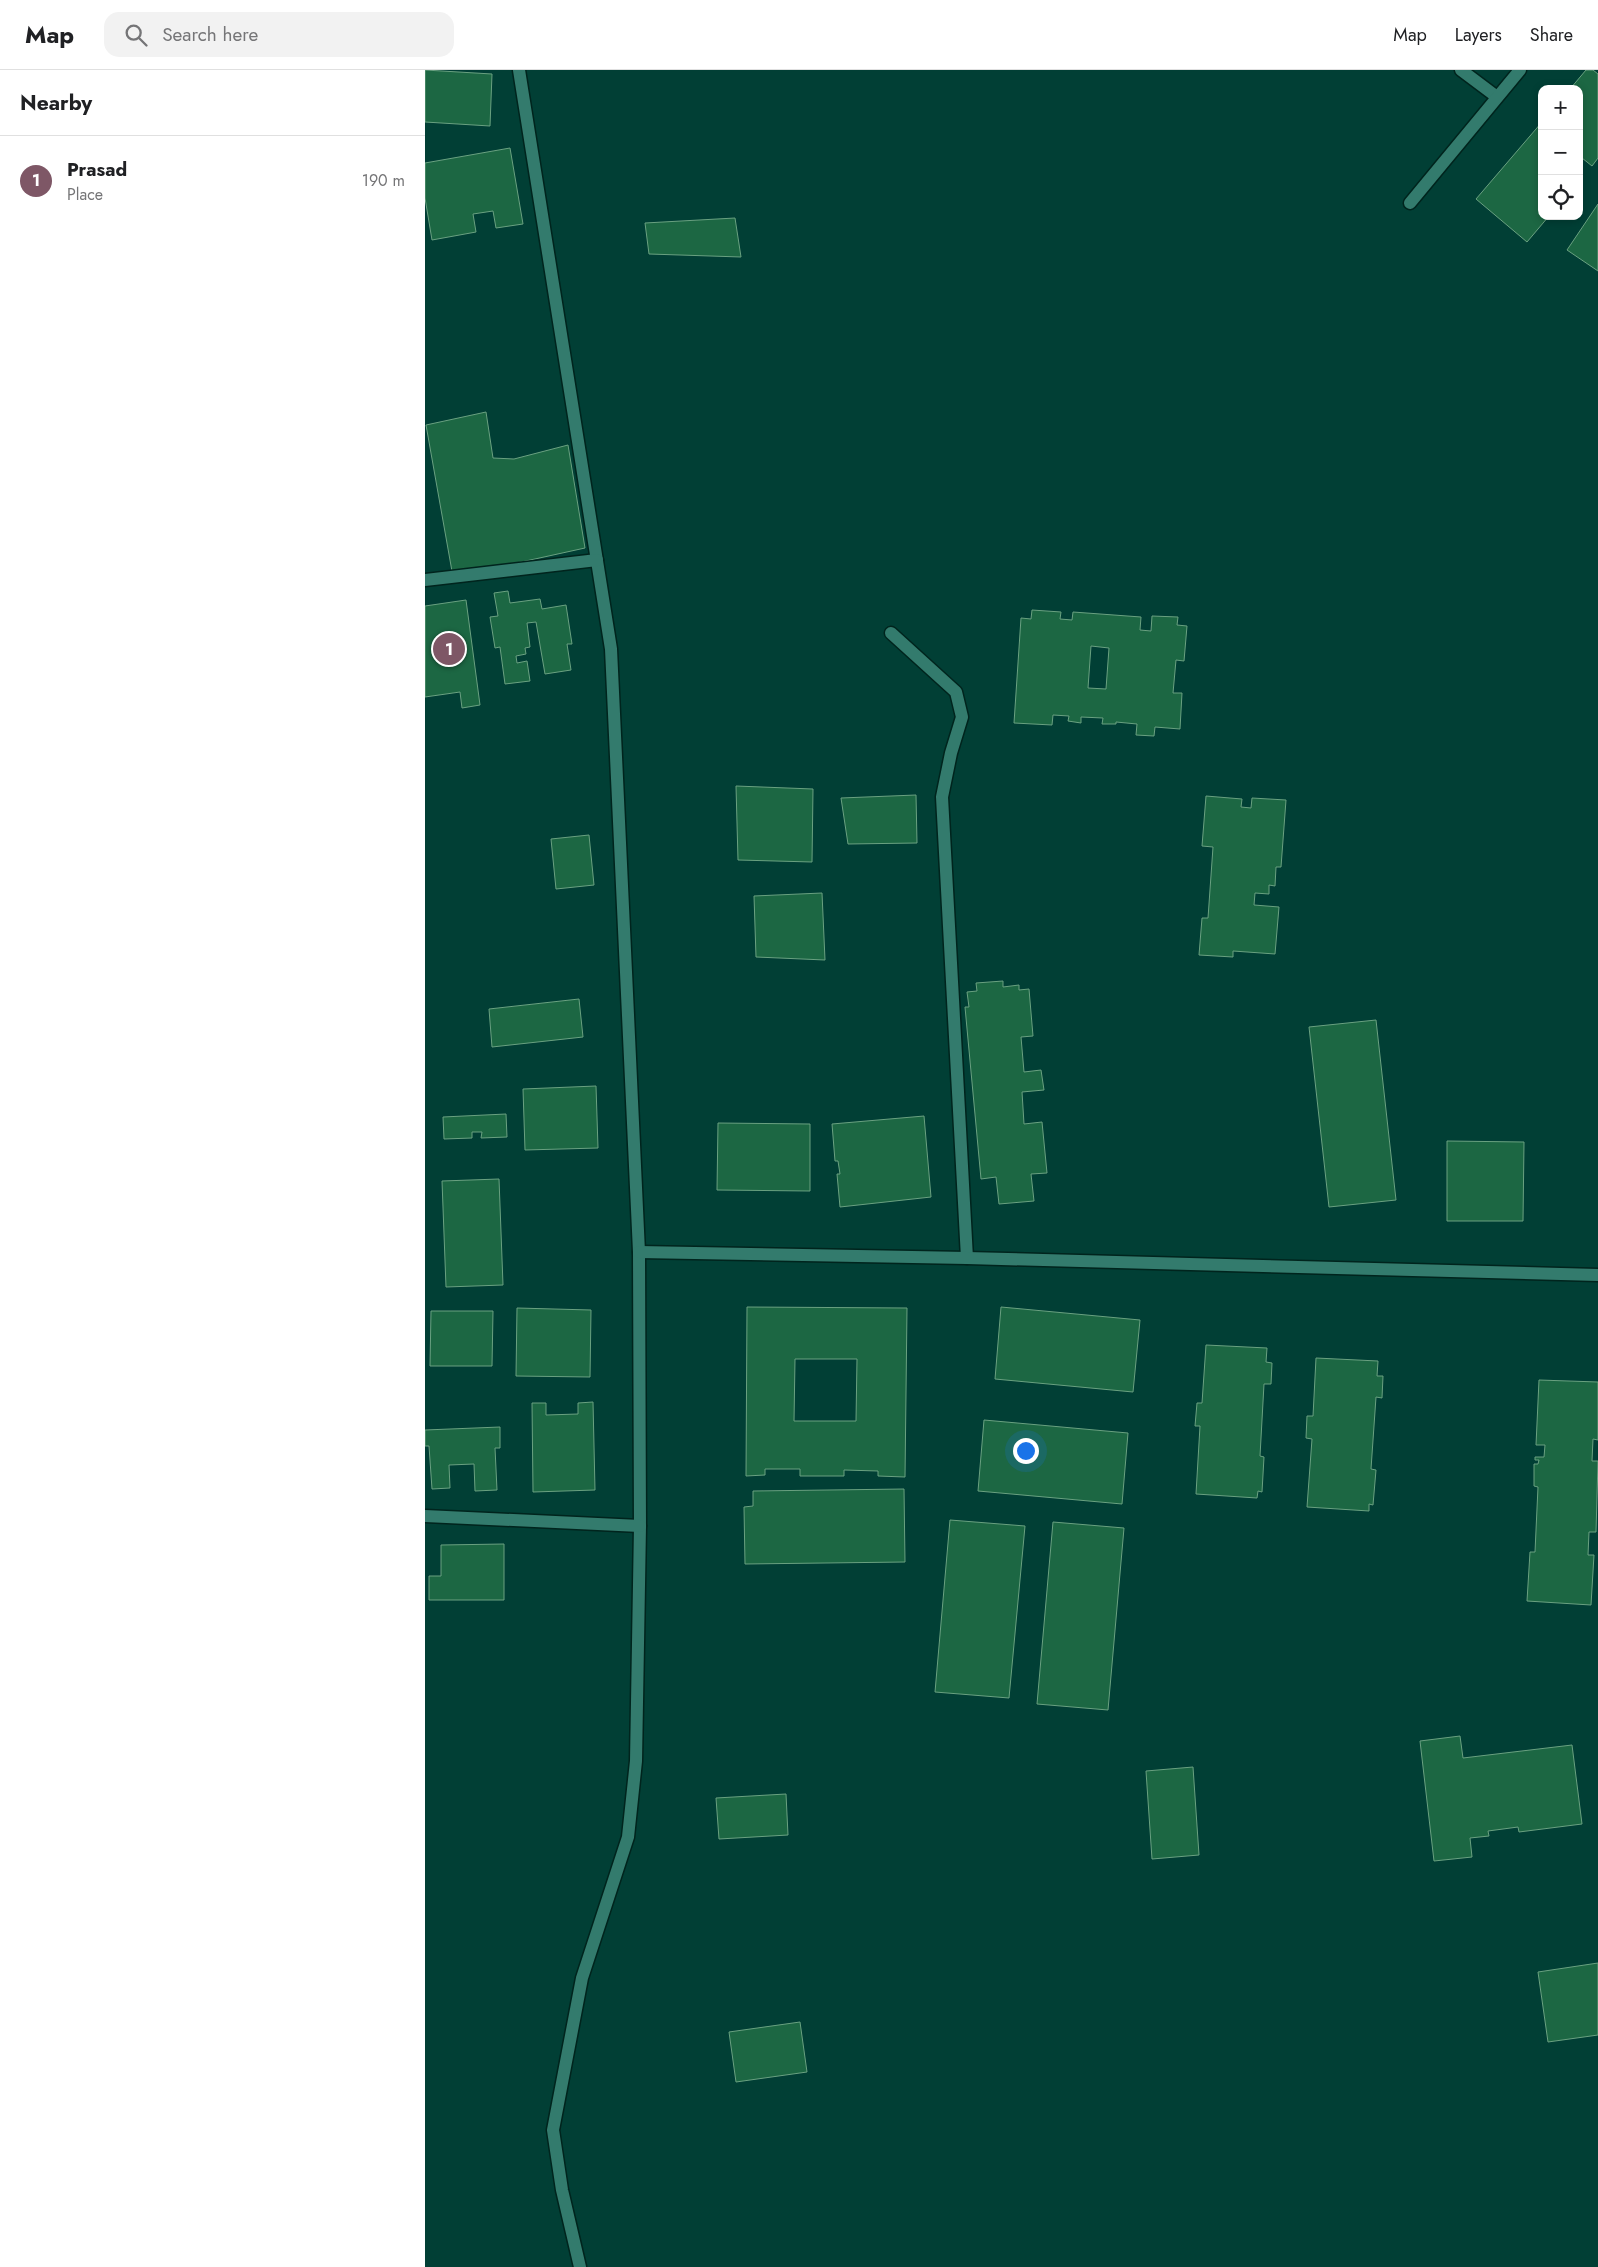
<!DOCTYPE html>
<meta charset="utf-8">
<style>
body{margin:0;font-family:Jost,sans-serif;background:#f2f2f2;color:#202124}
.controls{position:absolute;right:15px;top:15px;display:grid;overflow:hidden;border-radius:10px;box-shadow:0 2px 8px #0003}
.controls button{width:45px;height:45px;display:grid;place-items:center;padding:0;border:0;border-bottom:1px solid #e0e0e0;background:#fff;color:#202124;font:25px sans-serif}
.you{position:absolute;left:600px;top:1380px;width:18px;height:18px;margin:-12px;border:4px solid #fff;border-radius:50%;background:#1a73e8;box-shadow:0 0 0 8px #1a73e833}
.badge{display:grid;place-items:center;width:32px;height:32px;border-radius:50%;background:#7e5766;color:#fff;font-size:16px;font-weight:700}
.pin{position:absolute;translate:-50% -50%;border:2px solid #fff;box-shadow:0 1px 5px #0006}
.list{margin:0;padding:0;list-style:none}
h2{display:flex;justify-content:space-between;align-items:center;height:65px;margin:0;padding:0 20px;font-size:21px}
h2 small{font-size:16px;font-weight:400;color:#757577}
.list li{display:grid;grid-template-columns:32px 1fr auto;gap:15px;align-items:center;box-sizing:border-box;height:90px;padding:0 20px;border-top:1px solid #e0e0e0}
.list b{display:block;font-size:19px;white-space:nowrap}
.list p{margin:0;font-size:16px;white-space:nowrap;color:#757577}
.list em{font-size:16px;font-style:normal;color:#757577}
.icon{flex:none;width:28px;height:28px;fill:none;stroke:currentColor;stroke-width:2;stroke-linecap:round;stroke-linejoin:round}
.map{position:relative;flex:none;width:1173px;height:2197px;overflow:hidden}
header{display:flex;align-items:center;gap:30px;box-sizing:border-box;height:70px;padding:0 25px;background:#fff;border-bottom:1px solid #e0e0e0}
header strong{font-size:24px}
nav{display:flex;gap:28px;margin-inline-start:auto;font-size:18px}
.search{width:350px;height:45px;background:#f2f2f2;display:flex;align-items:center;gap:12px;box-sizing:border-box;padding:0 18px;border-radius:15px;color:#757577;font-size:19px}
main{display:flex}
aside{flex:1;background:#fff}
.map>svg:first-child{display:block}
.building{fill:#1c6743;stroke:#6aa181;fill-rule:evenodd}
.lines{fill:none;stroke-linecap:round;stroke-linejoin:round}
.street-casing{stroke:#00241d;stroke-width:15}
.street{stroke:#337b6d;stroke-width:12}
</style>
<header>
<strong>Map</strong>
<div class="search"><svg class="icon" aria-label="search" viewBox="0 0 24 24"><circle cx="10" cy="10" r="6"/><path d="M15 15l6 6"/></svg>Search here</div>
<nav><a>Map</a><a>Layers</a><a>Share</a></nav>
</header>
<main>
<aside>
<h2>Nearby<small></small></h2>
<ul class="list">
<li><span class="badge">1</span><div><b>Prasad</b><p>Place</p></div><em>190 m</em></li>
</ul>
</aside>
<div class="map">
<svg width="1173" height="2197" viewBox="0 0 1173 2197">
<rect width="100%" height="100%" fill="#013f35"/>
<!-- building -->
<g class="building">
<polygon points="0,0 67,4 65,56 0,52"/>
<polygon points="1161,0 1168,0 1173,4 1173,88 1167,96 1157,88 1154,91 1154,19 1145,19"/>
<polygon points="1117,52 1117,146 1124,146 1102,172 1051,129"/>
<polygon points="85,78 98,154 71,158 68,141 48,144 51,162 7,170 0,128 0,93"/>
<polygon points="1173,134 1173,201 1142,180"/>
<polygon points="310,148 316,187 224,184 220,153"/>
<polygon points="61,342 68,388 89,389 143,375 160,478 28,507 1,355"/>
<polygon points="83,521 85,533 115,529 117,539 141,535 147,574 142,574 146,600 120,604 111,552 102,553 105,577 100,578 101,584 91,586 92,593 102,591 105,611 80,614 75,577 70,578 65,547 73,546 69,523"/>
<polygon points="41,530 55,635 37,638 35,622 0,627 0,536"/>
<path d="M607 540 636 542 635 549 647 550 648 542 716 547 715 560 726 561 727 546 753 547 752 555 762 556 759 591 751 590 748 623H757L755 659 730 657 729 666 711 665 712 654 691 652V654H677L678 648 656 647V653L643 651 644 646 628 645 627 655 589 653 596 548 606 549ZM666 576 684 578 681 619 663 618Z"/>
<polygon points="311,716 388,719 387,792 313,790"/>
<polygon points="491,725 492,773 423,774 416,728"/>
<polygon points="781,726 817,729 816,737 826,738 827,728 861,730 856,797 851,797 850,816 844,815 844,824 830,823 829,835 854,837 850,884 808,881 808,887 774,885 777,848 783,848 788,777 777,776"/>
<polygon points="164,765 169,815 131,819 126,769"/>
<polygon points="397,823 400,890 331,887 329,826"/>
<polygon points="578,911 578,917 594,915 594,920 604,919 608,966 596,967 599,1002 616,1000 619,1020 597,1022 599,1054 617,1052 622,1103 606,1104 609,1131 574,1134 571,1107 556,1109 540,937 544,937 542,922 552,921 551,913"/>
<polygon points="154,929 158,967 67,977 64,939"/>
<polygon points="951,950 971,1130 904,1137 884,957"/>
<polygon points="171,1016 173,1078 100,1080 98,1019"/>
<polygon points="81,1044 82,1067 56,1068 57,1062 47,1062 47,1068 19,1069 18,1047"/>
<polygon points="499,1046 506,1127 415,1137 412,1104 415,1104 413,1091 410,1091 407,1054"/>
<polygon points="293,1053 385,1054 385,1121 292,1120"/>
<polygon points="1022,1071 1099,1072 1098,1151 1022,1151"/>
<polygon points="74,1109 78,1215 21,1217 17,1111"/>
<path d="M322 1237 482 1238 480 1407 453 1406V1401L419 1400V1406H375V1399H340V1405L321 1406ZM370 1289H432L431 1351H369Z"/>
<polygon points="576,1237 715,1250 708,1322 570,1309"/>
<polygon points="92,1238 166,1240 165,1307 91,1306"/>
<polygon points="6,1241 68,1241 67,1296 5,1296"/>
<polygon points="781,1275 842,1278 841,1292 847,1293 846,1314 839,1314 835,1386 839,1387 837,1422 833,1421 832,1428 771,1424 775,1356 770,1356 772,1333 777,1333"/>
<polygon points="891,1288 953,1291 952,1306 958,1306 957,1328 951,1327 946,1399 951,1400 948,1435 944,1434 944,1441 882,1437 887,1369 881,1368 882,1346 888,1346"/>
<polygon points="1114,1310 1173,1312 1173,1370 1168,1369 1167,1391 1173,1391 1171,1462 1164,1462 1163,1485 1169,1485 1166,1535 1102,1531 1105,1482 1110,1482 1113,1417 1109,1416 1109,1394 1113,1394 1114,1390 1110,1390 1110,1387 1119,1387 1120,1375 1111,1375"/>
<polygon points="168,1332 170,1420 108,1422 107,1333 121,1333 121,1345 153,1344 153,1333"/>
<polygon points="559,1350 703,1363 697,1434 553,1421"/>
<polygon points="75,1357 75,1378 70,1378 72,1420 50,1421 49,1394 24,1395 25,1418 7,1419 4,1376 0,1376 0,1360"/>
<polygon points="479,1419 480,1492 320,1494 319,1437 328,1436 328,1421"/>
<polygon points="525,1450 600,1456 584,1628 510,1622"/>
<polygon points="628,1452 699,1458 683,1640 612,1634"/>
<polygon points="79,1474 79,1530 4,1530 4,1506 16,1506 16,1475"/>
<polygon points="1035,1666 1038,1688 1147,1675 1157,1754 1094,1762 1093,1757 1063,1761 1064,1766 1045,1768 1047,1787 1009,1791 995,1671"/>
<polygon points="768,1697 774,1785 727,1789 721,1701"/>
<polygon points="361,1724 363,1765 294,1769 291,1728"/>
<polygon points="1173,1893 1173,1965 1123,1972 1113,1902"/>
<polygon points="375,1952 382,2002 311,2012 304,1962"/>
</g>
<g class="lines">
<!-- street casing -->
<g class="street-casing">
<g id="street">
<polyline points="94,0 186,579 214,1182 215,1456 211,1691 203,1767 157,1908 128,2060 137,2120 155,2197"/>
<polyline points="1036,0 1072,27"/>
<polyline points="985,133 1095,0"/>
<polyline points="0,510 172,490"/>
<polyline points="466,563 531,622 537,647 526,683 517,727 542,1188"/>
<polyline points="214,1182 542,1188 1173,1205"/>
<polyline points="0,1446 215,1456"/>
</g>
</g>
<!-- street -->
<use href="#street" class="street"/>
</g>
</svg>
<div class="controls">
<button>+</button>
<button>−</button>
<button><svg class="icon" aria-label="locate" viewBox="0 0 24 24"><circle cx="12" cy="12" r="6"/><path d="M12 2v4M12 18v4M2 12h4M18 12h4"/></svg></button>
</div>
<div class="you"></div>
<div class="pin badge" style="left:24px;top:579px">1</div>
</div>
</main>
